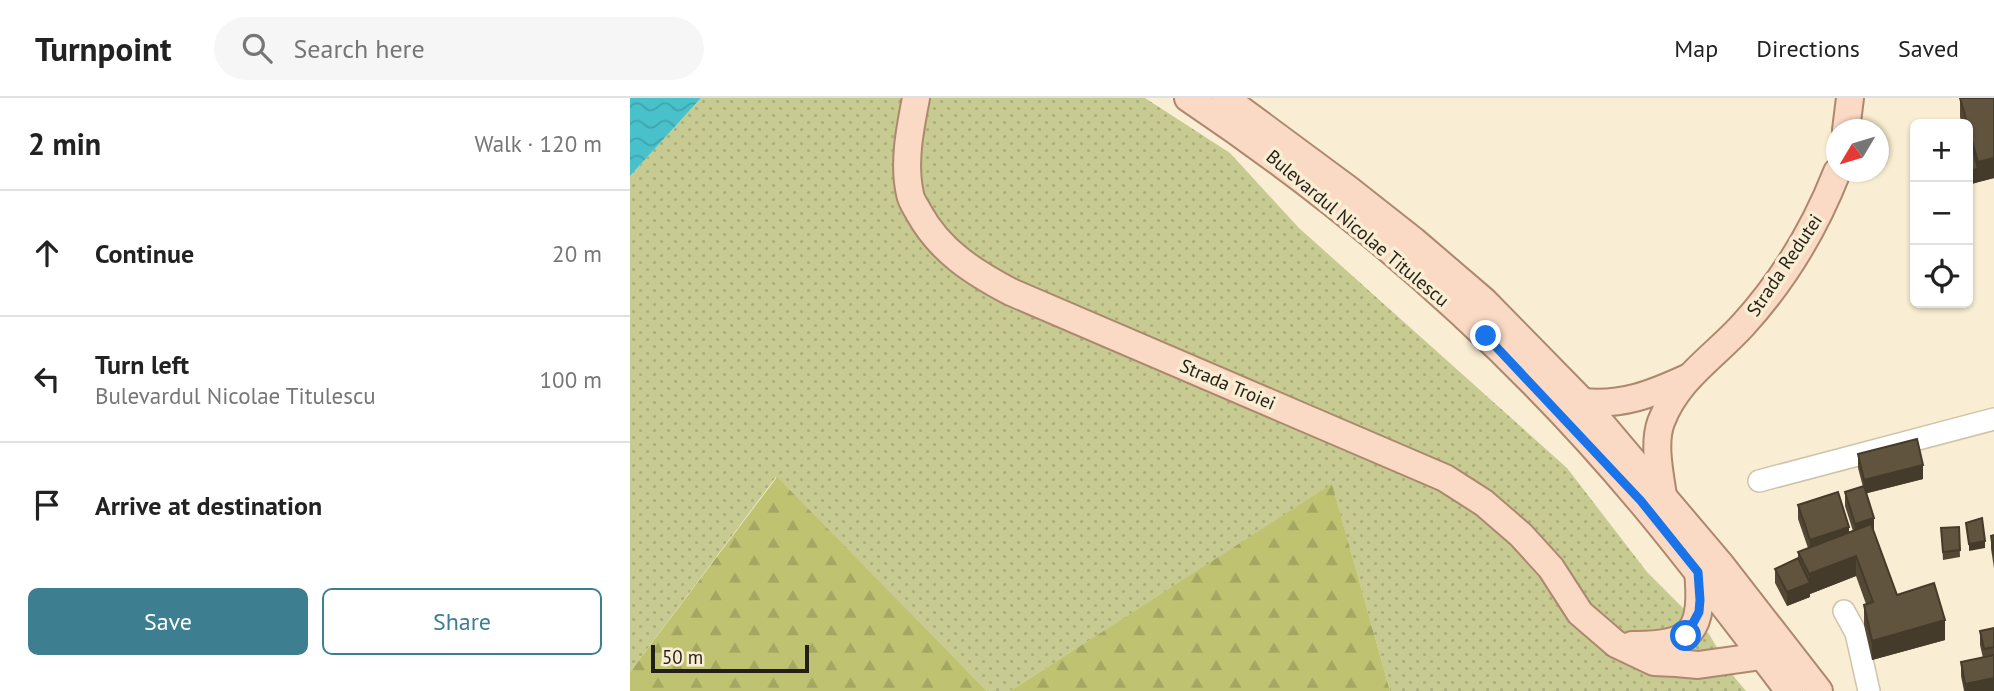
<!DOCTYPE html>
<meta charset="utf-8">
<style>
body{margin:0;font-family:"PT Sans",sans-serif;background:#f6f6f6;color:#222}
.controls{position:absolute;right:21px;top:21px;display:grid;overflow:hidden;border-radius:10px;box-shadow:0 2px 5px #0004}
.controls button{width:63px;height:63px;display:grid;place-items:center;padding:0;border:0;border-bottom:2px solid #e0e0e0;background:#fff;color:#222;font:35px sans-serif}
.compass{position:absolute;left:1196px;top:21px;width:63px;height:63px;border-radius:50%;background:#fff;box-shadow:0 2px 5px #0004;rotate:232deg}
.scale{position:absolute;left:21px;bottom:18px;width:158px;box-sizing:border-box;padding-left:7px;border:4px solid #231f16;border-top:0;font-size:19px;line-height:24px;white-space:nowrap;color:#231f16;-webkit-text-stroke:5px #f9eed3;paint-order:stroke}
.stop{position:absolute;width:21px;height:21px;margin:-16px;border:5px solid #1a73e8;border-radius:50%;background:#fff}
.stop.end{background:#1a73e8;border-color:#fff;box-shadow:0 2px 7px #0008}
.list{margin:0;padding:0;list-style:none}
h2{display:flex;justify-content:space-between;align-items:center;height:91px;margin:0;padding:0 28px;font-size:30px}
h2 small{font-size:23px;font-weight:400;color:#767676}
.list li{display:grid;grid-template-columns:46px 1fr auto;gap:21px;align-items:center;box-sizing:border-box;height:126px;padding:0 28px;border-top:2px solid #e0e0e0}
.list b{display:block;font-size:26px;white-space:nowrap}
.list p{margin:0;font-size:23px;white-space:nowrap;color:#767676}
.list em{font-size:23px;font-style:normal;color:#767676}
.actions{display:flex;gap:14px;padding:21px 28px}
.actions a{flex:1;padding:16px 0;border:2px solid #3d7e91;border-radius:10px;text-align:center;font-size:24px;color:#3d7e91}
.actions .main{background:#3d7e91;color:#fff}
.icon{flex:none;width:38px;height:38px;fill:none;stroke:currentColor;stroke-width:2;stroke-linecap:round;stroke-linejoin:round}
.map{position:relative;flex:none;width:1364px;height:593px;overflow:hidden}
header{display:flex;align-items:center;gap:42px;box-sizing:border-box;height:98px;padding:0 35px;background:#fff;border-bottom:2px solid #e0e0e0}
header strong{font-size:33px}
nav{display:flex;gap:38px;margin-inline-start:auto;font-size:24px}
.search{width:490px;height:63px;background:#f6f6f6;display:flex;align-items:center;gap:18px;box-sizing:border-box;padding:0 24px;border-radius:38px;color:#767676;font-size:26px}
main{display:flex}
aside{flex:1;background:#fff}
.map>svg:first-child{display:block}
.grass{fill:url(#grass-dots)}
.forest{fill:url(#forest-firs)}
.water{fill:url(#water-waves)}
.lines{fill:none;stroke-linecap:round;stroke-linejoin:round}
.minor-casing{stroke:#cfc4aa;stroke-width:24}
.major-casing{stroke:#ac886e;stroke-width:30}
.minor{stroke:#fff;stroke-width:21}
.major{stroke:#fadac4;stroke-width:26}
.wall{fill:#534835}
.shaded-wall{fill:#443b2b}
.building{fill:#61543e;stroke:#443b2b;stroke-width:2}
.route{stroke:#1a73e8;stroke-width:9}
.labels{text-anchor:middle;stroke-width:7;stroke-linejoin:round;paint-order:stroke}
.street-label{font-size:19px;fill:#231f16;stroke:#f9eed3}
</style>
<header>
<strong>Turnpoint</strong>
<div class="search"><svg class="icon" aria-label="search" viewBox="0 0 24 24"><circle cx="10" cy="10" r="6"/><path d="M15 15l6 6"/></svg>Search here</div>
<nav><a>Map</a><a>Directions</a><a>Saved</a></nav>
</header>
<main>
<aside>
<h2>2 min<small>Walk · 120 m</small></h2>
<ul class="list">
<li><svg class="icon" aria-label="ahead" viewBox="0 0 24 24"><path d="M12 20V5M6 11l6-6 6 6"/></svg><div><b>Continue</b></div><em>20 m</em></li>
<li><svg class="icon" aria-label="left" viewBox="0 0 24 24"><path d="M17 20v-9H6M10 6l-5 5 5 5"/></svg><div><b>Turn left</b><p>Bulevardul Nicolae Titulescu</p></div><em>100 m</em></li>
<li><svg class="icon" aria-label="arrive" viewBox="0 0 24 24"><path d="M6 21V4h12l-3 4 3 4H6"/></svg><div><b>Arrive at destination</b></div></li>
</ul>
<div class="actions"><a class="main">Save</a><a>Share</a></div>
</aside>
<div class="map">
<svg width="1364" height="593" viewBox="0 0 1364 593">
<defs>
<pattern id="grass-dots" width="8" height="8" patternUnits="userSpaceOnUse" patternTransform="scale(1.75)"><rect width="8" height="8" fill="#c7cb91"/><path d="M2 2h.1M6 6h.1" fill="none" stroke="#abae7c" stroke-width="1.8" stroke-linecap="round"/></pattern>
<pattern id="forest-firs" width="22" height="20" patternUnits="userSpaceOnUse" patternTransform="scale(1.75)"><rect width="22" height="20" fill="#bfc371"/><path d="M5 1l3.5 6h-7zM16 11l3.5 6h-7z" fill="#a4a761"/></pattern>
<pattern id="water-waves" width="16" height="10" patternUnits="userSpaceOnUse" patternTransform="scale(1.75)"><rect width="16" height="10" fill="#48c1ca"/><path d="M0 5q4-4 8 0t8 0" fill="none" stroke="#3fa5ad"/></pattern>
</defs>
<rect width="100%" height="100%" fill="#f9eed3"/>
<!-- grass -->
<polygon class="grass" points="71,0 515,0 600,55 669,130 937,370 1017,474 1079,536 1105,580 1116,593 760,593 702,387 380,593 357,593 146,379 0,574 0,78"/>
<!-- forest -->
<g class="forest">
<polygon points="147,379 357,593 0,593 0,574"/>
<polygon points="702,386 760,593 380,593"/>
</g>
<!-- water -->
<polygon class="water" points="0,0 71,0 0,78"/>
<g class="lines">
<!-- minor casing -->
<g class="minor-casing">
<g id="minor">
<polyline points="1129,383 1364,321"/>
<polyline points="1214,513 1226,535 1239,593"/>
</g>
</g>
<!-- major casing -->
<g class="major-casing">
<g id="major">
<path d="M286 0C280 31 273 65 280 96 281 103 286 109 289 115 310 153 343 174 381 194L815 380 854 405 891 437 921 470 950 515 986 546 1024 564 1046 565 1068 567 1132 558"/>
<path d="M558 0C726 113 882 249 1012 405 1063 466 1111 530 1159 593"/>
<polyline points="595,0 718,91 784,143 854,203 953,304 1091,467 1189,593"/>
<polyline points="1216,32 1220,0"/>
<path d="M953 304C992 308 1022 296 1057 280"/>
<path d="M1033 398C1030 376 1023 346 1031 324 1048 280 1083 260 1113 227 1154 182 1185 130 1207 74"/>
<path d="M1002 547C1063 548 1074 533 1068 473"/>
</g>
</g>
<!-- minor -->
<use href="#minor" class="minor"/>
<!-- major -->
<use href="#major" class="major"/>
</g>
<!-- wall -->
<g class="wall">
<polygon points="1330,0 1364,0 1364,80 1338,87 1338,26 1332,26 1330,19"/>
<polygon points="1228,356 1293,381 1237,395 1244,434 1267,497 1315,542 1242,562 1234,527 1234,507 1236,506 1226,478 1180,496 1180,499 1157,508 1145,485 1145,471 1168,460 1168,454 1178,450 1168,421 1168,407 1219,435 1223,433 1215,408 1215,394 1233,389 1228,370"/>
<polygon points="1329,429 1330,459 1313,462 1311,430"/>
<polygon points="1364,437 1364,470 1361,451 1361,438"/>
<polygon points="1364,530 1364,593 1334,593 1331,578 1331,564 1353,560 1350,547 1350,533"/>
</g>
<!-- shaded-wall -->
<g class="shaded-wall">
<polygon points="1364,60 1364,80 1348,84 1348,64"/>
<polygon points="1348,71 1348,84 1338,87 1338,73"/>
<polygon points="1293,367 1293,381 1234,396 1234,382"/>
<polygon points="1244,420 1244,434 1225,440 1225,426"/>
<polygon points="1219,429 1219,442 1180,455 1180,442"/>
<polygon points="1355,443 1355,450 1339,453 1339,446"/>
<polygon points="1226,458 1226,478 1180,496 1180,499 1157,508 1157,494 1179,486 1179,476"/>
<polygon points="1315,522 1315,542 1242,562 1242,543"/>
<polygon points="1364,580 1364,593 1335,593 1335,586"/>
</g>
<!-- building -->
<g class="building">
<polygon points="1330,0 1364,0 1364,60 1348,64"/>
<polygon points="1338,37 1339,37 1348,71 1338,73"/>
<polygon points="1287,341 1293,367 1234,382 1228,356"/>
<polygon points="1234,388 1244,420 1225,426 1215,394"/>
<polygon points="1208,394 1219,429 1180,442 1168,407"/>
<polygon points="1352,420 1355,443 1339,446 1336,425"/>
<polygon points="1241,426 1267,497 1304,485 1315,522 1242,543 1234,507 1243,504 1226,458 1179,476 1168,454"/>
<polygon points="1329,429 1330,452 1313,454 1311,430"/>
<polygon points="1364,437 1364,457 1361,438"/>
<polygon points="1168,460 1180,485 1157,494 1145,471"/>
<polygon points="1364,530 1364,549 1354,551 1350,533"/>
<polygon points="1364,557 1364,580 1335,586 1331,564"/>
</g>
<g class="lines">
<!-- route -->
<polyline class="route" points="856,238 1011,403 1068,474 1070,502 1069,514 1056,538"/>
</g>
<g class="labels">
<!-- street labels -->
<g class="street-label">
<text transform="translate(728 130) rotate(40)" y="7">Bulevardul Nicolae Titulescu</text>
<text transform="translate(1154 167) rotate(-56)" y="7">Strada Redutei</text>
<text transform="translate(598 286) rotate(23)" y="7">Strada Troiei</text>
</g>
</g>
</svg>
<div class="controls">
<button>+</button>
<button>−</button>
<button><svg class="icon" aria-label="locate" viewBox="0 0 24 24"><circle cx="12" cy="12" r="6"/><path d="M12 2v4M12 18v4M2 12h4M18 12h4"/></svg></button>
</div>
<svg class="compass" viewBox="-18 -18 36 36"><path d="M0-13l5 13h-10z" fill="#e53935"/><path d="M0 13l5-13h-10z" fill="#767676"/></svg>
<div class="scale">50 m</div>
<div class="stop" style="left:1056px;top:538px"></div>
<div class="stop end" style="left:856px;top:238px"></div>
</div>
</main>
